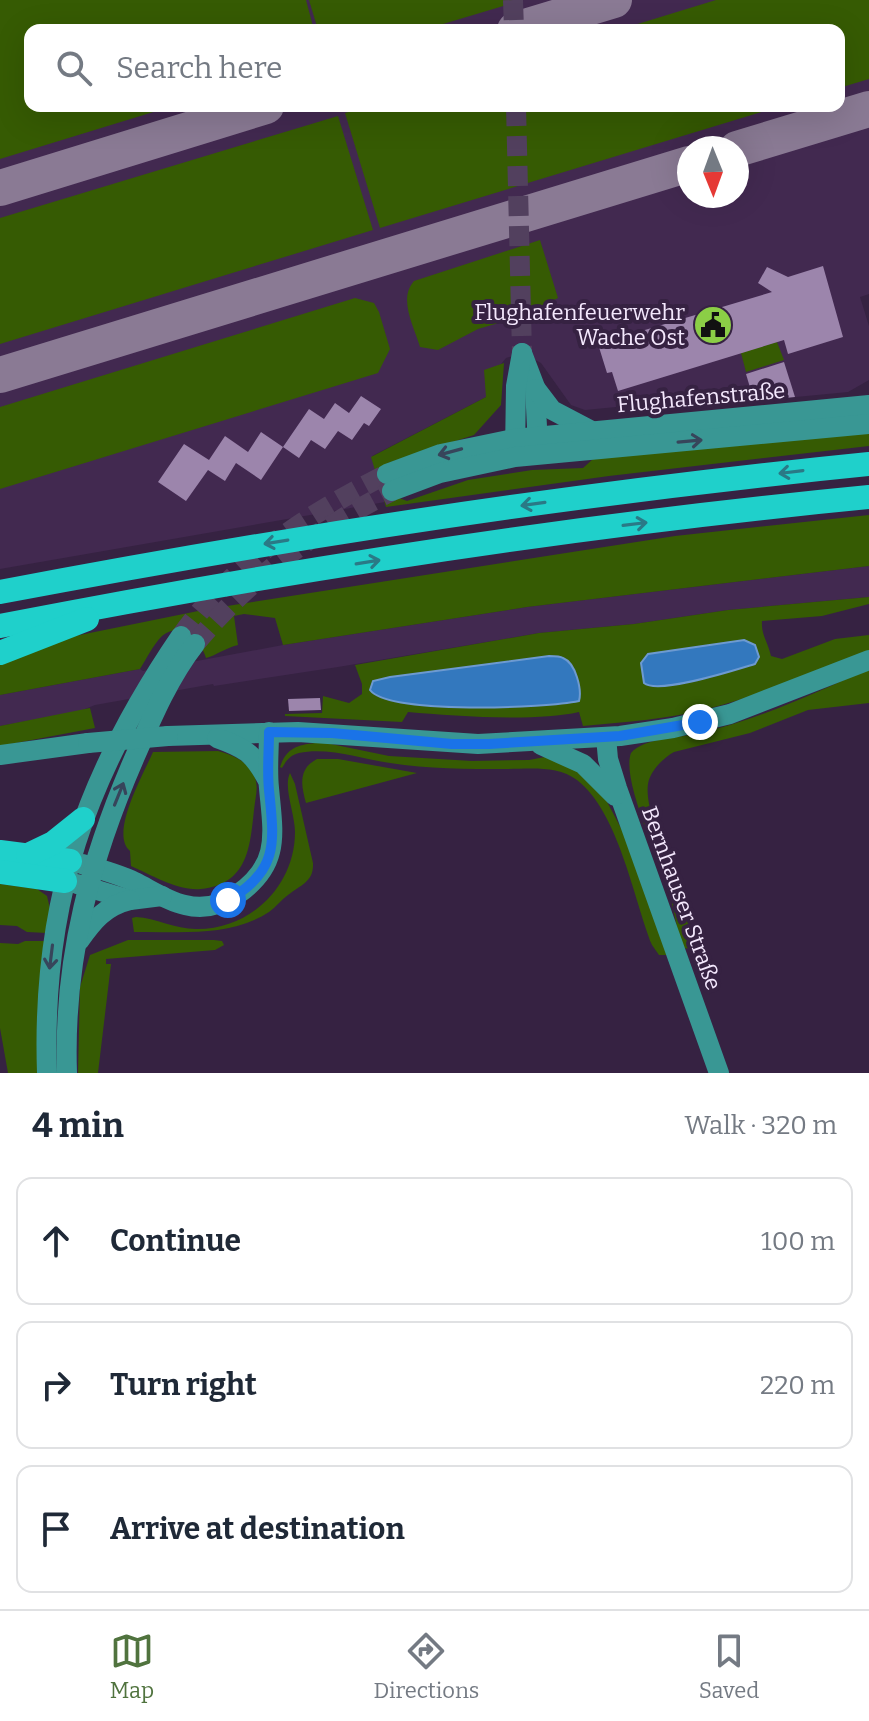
<!DOCTYPE html>
<meta charset="utf-8">
<style>
body{margin:0;font-family:Bitter,serif;background:#f6f6f7;color:#1f2937}
.compass{position:absolute;left:677px;top:136px;width:72px;height:72px;border-radius:50%;background:#fff;box-shadow:0 8px 32px #0002;rotate:179deg}
.stop{position:absolute;width:24px;height:24px;margin:-18px;border:6px solid #1a73e8;border-radius:50%;background:#fff}
.stop.end{background:#1a73e8;border-color:#fff;box-shadow:0 2px 8px #0008}
.list{margin:0;padding:0;list-style:none}
h2{display:flex;justify-content:space-between;align-items:center;height:104px;margin:0;padding:0 32px;font-size:34px}
h2 small{font-size:26px;font-weight:400;color:#747a83}
.list li{display:grid;grid-template-columns:52px 1fr auto;gap:24px;align-items:center;box-sizing:border-box;height:128px;margin:0 16px 16px;padding:0 16px;border:2px solid #e0e1e3;border-radius:16px}
.list b{display:block;font-size:30px;white-space:nowrap}
.list em{font-size:26px;font-style:normal;color:#747a83}
.icon{flex:none;width:44px;height:44px;fill:none;stroke:currentColor;stroke-width:2;stroke-linecap:round;stroke-linejoin:round}
.map{position:relative;flex:none;width:869px;height:1073px;overflow:hidden}
.search{position:absolute;background:#fff;box-shadow:0 8px 32px #0002;left:24px;right:24px;top:24px;height:88px;display:flex;align-items:center;gap:20px;box-sizing:border-box;padding:0 28px;border-radius:16px;color:#747a83;font-size:30px}
.sheet{height:536px;background:#fff}
nav{display:flex;justify-content:space-around;align-items:center;box-sizing:border-box;height:112px;border-top:2px solid #e0e1e3;background:#fff;font-size:22px;color:#747a83}
nav a{display:grid;justify-items:center;gap:4px}
nav .on{color:#50733e}
.map>svg:first-child{display:block}
.built{fill:#422950;fill-rule:evenodd}
.green{fill:#365b03}
.water{fill:#3378be;stroke:#6d9ad1;stroke-width:2}
.lines{fill:none;stroke-linecap:round;stroke-linejoin:round}
.taxiway{stroke:#8a7a94;stroke-width:36}
.building{fill:#9c85ac}
.secondary-tunnel{stroke:#52405e;stroke-width:20;stroke-dasharray:20 10;stroke-linecap:butt}
.secondary{stroke:#399794;stroke-width:20}
.highway{stroke:#1fd0cb;stroke-width:24}
.secondary-bridge{stroke:#399794;stroke-width:20}
.oneway{stroke:#37455b}
.oneway2{stroke:#2a7986}
.route{stroke:#1a73e8;stroke-width:10}
.labels{text-anchor:middle;stroke-width:8;stroke-linejoin:round;paint-order:stroke}
.poi-label{font-size:22px;fill:#f4e8fd;stroke:#362242;text-anchor:end}
.street-label{font-size:22px;fill:#f4e8fd;stroke:#362242}
</style>
<div class="map">
<svg width="869" height="1073" viewBox="0 0 869 1073">
<rect width="100%" height="100%" fill="#362242"/>
<!-- built -->
<g class="built">
<path d="M0 0H869V294L860 297 869 326V380L848 392 735 403 693 406 657 403 585 410 571 405 541 363 522 353 506 358 497 369 486 397 372 456 385 502 0 569ZM30 30H839V106H30ZM689 148H737V196H689Z"/>
<polygon points="869,566 869,597 728,610 634,624 539,633 338,667 214,686 213,684 95,705 80,711 0,726 0,695 140,669 143,671 283,645 527,607"/>
</g>
<!-- green -->
<g class="green">
<polygon points="0,0 306,0 314,30 30,30 30,106 173,106 0,159"/>
<polygon points="309,0 523,0 423,30 318,30"/>
<polygon points="716,0 869,0 869,79 839,88 839,30 618,30"/>
<polygon points="369,106 781,106 380,228 345,113"/>
<polygon points="338,116 373,230 0,344 0,218"/>
<path d="M540 240 558 298 516 318 478 329 438 350 420 347C414 326 398 299 414 281Z"/>
<polygon points="355,298 374,303 379,312 390,349 378,373 0,489 0,407"/>
<polygon points="777,342 784,360 746,372 741,353"/>
<polygon points="504,363 501,405 474,435 388,463 386,473 394,496 407,501 468,480 532,470 583,468 593,459 869,431 869,446 609,476 386,507 371,457 486,397 484,370"/>
<path d="M869 515V566L527 607 283 645 275 618 244 614 234 616 238 645C225 648 217 655 206 658 201 640 180 620 162 636 153 645 147 658 140 669L0 695V661L75 636 208 609 675 536Z"/>
<path d="M869 597V604L822 616 762 621C761 635 768 642 771 656L782 659 835 639 869 635V651C817 671 765 694 711 708 669 719 626 722 583 726L579 712C535 722 454 716 408 712L402 722 285 716V714L322 713 323 696 349 703 362 694V684L355 665 539 633 634 624 728 610Z"/>
<path d="M869 669V703L808 710 750 733 674 752C663 758 650 771 648 784 643 817 686 900 696 937V944L692 949 683 948C676 928 674 908 668 888 659 859 621 779 631 753 644 738 677 738 695 734 756 721 812 694 869 669Z"/>
<polygon points="90,708 95,728 0,746 0,726"/>
<path d="M315 743H326L389 756 472 761 529 760 545 757 574 764 605 798 622 830 667 955H659L652 945C633 897 619 813 577 780 557 765 529 769 506 769 467 769 428 769 390 763 360 759 329 747 299 753 290 755 286 761 282 768L280 767C286 749 296 745 315 743Z"/>
<path d="M218 751C232 755 246 760 253 774 260 785 255 798 254 810 250 847 248 884 201 889 177 891 152 875 131 866L130 851C109 834 144 773 153 752Z"/>
<path d="M317 759H338L417 773 306 803C301 785 298 769 317 759Z"/>
<path d="M290 773 295 784 313 863C314 882 300 885 288 895 281 900 276 907 269 912 229 938 180 931 134 932L132 918 136 917C156 918 175 929 196 929 250 930 295 886 295 832 295 814 283 787 290 773Z"/>
<polygon points="0,884 37,889 47,896 51,913 47,933 27,932 17,926 0,925"/>
<polygon points="128,940 214,940 222,941 224,945 215,950 106,959 106,964 111,964 98,1073 78,1073 80,987 90,955"/>
<polygon points="25,941 46,941 39,1073 8,1073 0,1028 0,943 18,944"/>
</g>
<!-- water -->
<g class="water">
<path d="M744 640 755 645 759 657 755 664C735 670 658 695 644 683L641 663 648 654Z"/>
<path d="M549 656C553 656 560 656 563 658 576 663 582 690 579 701 547 708 389 715 370 690L373 681 390 677Z"/>
</g>
<g class="lines">
<!-- taxiway -->
<g class="taxiway">
<polyline points="515,30 614,0"/>
<polyline points="737,149 869,109"/>
<polyline points="0,188 266,106"/>
<polyline points="0,375 689,164"/>
</g>
</g>
<!-- building -->
<g class="building">
<polygon points="823,266 843,337 788,354 784,340 618,391 612,372 607,373 598,344 772,292 758,283 767,267 788,277"/>
<polygon points="784,362 795,397 754,401 746,374"/>
<polygon points="361,396 381,409 369,426 364,423 352,440 338,431 325,449 311,440 299,458 283,447 309,409 324,419 335,403 349,413"/>
<polygon points="261,432 283,447 261,480 236,463 225,481 208,470 186,501 158,482 184,444 209,460 225,436 248,452"/>
<polygon points="320,698 321,710 289,711 288,699"/>
</g>
<g class="lines">
<!-- secondary-tunnel -->
<g class="secondary-tunnel">
<polyline points="513,0 514,30"/>
<polyline points="516,106 522,353"/>
<path d="M181 636C233 563 308 514 387 474"/>
<path d="M195 644C249 578 317 529 392 491"/>
</g>
<!-- secondary -->
<g class="secondary">
<polyline points="522,353 535,387 538,447"/>
<polyline points="536,389 552,410 592,431"/>
<polyline points="515,453 516,386 522,353"/>
<polyline points="387,474 441,454 514,439 869,405"/>
<polyline points="392,491 440,473 515,457 869,424"/>
<polyline points="168,736 298,732 478,744 620,736 673,728 730,714 869,660"/>
<polyline points="606,737 608,759 617,788 719,1073"/>
<path d="M217 738C245 748 253 753 267 779"/>
<polyline points="541,745 583,764 615,796"/>
<polyline points="0,755 88,743"/>
<path d="M82 864C100 869 118 874 135 882 151 890 167 901 185 905 205 910 222 905 238 894 281 864 273 833 269 788 267 770 269 751 269 732"/>
<polyline points="77,884 130,900 162,896"/>
<path d="M79 941C93 921 105 906 130 900"/>
<path d="M47 1073C41 902 86 775 181 636"/>
<path d="M67 1073C63 958 91 856 137 752 153 715 170 676 195 644"/>
</g>
<!-- highway -->
<g class="highway">
<path d="M0 592C288 537 578 493 869 464"/>
<path d="M0 626C287 570 578 525 869 497"/>
<polyline points="0,653 87,619"/>
<polyline points="0,852 70,861"/>
<polyline points="28,855 53,843 83,819"/>
<polyline points="0,872 65,881"/>
</g>
<!-- secondary-bridge -->
<polyline class="secondary-bridge" points="88,743 168,736"/>
</g>
<!-- one-way arrows -->
<defs><path id="oneway-shaft" d="M-6 0H5M1.5-3L5.5 0L1.5 3" fill="none" stroke-width="1.6" stroke-linecap="round" stroke-linejoin="round" transform="scale(2)"/></defs>
<g class="oneway">
<use href="#oneway-shaft" transform="translate(690 441) rotate(-5)"/>
<use href="#oneway-shaft" transform="translate(450 452) rotate(165)"/>
<use href="#oneway-shaft" transform="translate(119 794) rotate(-68)"/>
<use href="#oneway-shaft" transform="translate(51 957) rotate(97)"/>
</g>
<g class="oneway2">
<use href="#oneway-shaft" transform="translate(791 472) rotate(173)"/>
<use href="#oneway-shaft" transform="translate(533 504) rotate(172)"/>
<use href="#oneway-shaft" transform="translate(635 524) rotate(-7)"/>
<use href="#oneway-shaft" transform="translate(276 542) rotate(171)"/>
<use href="#oneway-shaft" transform="translate(368 562) rotate(-9)"/>
</g>
<g class="lines">
<!-- route -->
<path class="route" d="M228 900C280 871 274 840 269 790 267 771 269 751 269 732L332 733 452 744H489L620 736 700 722"/>
</g>
<!-- icons -->
<defs>
<g id="civic-disc" transform="scale(2)"><circle r="9.5" fill="#8bce46" stroke="#362242"/><path d="M-.6-6.5H3V-4.5H.6V-3L4-1V1h2V6H-6V1h2V-1L-.6-3ZM-1.2 2.5V6h2.4V2.5Z" fill="#111"/></g>
</defs>
<g fill-rule="evenodd">
<use href="#civic-disc" x="713" y="325"/>
</g>
<g class="labels">
<!-- poi labels -->
<g class="poi-label">
<text x="685" y="320">Flughafenfeuerwehr<tspan x="685" dy="25">Wache Ost</tspan></text>
</g>
<!-- street labels -->
<g class="street-label">
<text transform="translate(701 397) rotate(-5)" y="8">Flughafenstraße</text>
<text transform="translate(682 898) rotate(70)" y="8">Bernhauser Straße</text>
</g>
</g>
</svg>
<svg class="compass" viewBox="-18 -18 36 36"><path d="M0-13l5 13h-10z" fill="#e53935"/><path d="M0 13l5-13h-10z" fill="#747a83"/></svg>
<div class="stop" style="left:228px;top:900px"></div>
<div class="stop end" style="left:700px;top:722px"></div>
<div class="search"><svg class="icon" aria-label="search" viewBox="0 0 24 24"><circle cx="10" cy="10" r="6"/><path d="M15 15l6 6"/></svg>Search here</div>
</div>
<section class="sheet">
<h2>4 min<small>Walk · 320 m</small></h2>
<ul class="list">
<li><svg class="icon" aria-label="ahead" viewBox="0 0 24 24"><path d="M12 20V5M6 11l6-6 6 6"/></svg><div><b>Continue</b></div><em>100 m</em></li>
<li><svg class="icon" aria-label="right" viewBox="0 0 24 24"><path d="M7 20v-9h11M14 6l5 5-5 5"/></svg><div><b>Turn right</b></div><em>220 m</em></li>
<li><svg class="icon" aria-label="arrive" viewBox="0 0 24 24"><path d="M6 21V4h12l-3 4 3 4H6"/></svg><div><b>Arrive at destination</b></div></li>
</ul>
</section>
<nav>
<a class="on"><svg class="icon" aria-label="map" viewBox="0 0 24 24"><path d="M3 6l6-2 6 2 6-2v14l-6 2-6-2-6 2zM9 4v14M15 6v14"/></svg>Map</a>
<a><svg class="icon" aria-label="directions" viewBox="0 0 24 24"><path d="M12 3l9 9-9 9-9-9zM9 14v-3h6M13 9l2 2-2 2"/></svg>Directions</a>
<a><svg class="icon" aria-label="saved" viewBox="0 0 24 24"><path d="M7 4h10v16l-5-4-5 4z"/></svg>Saved</a>
</nav>
